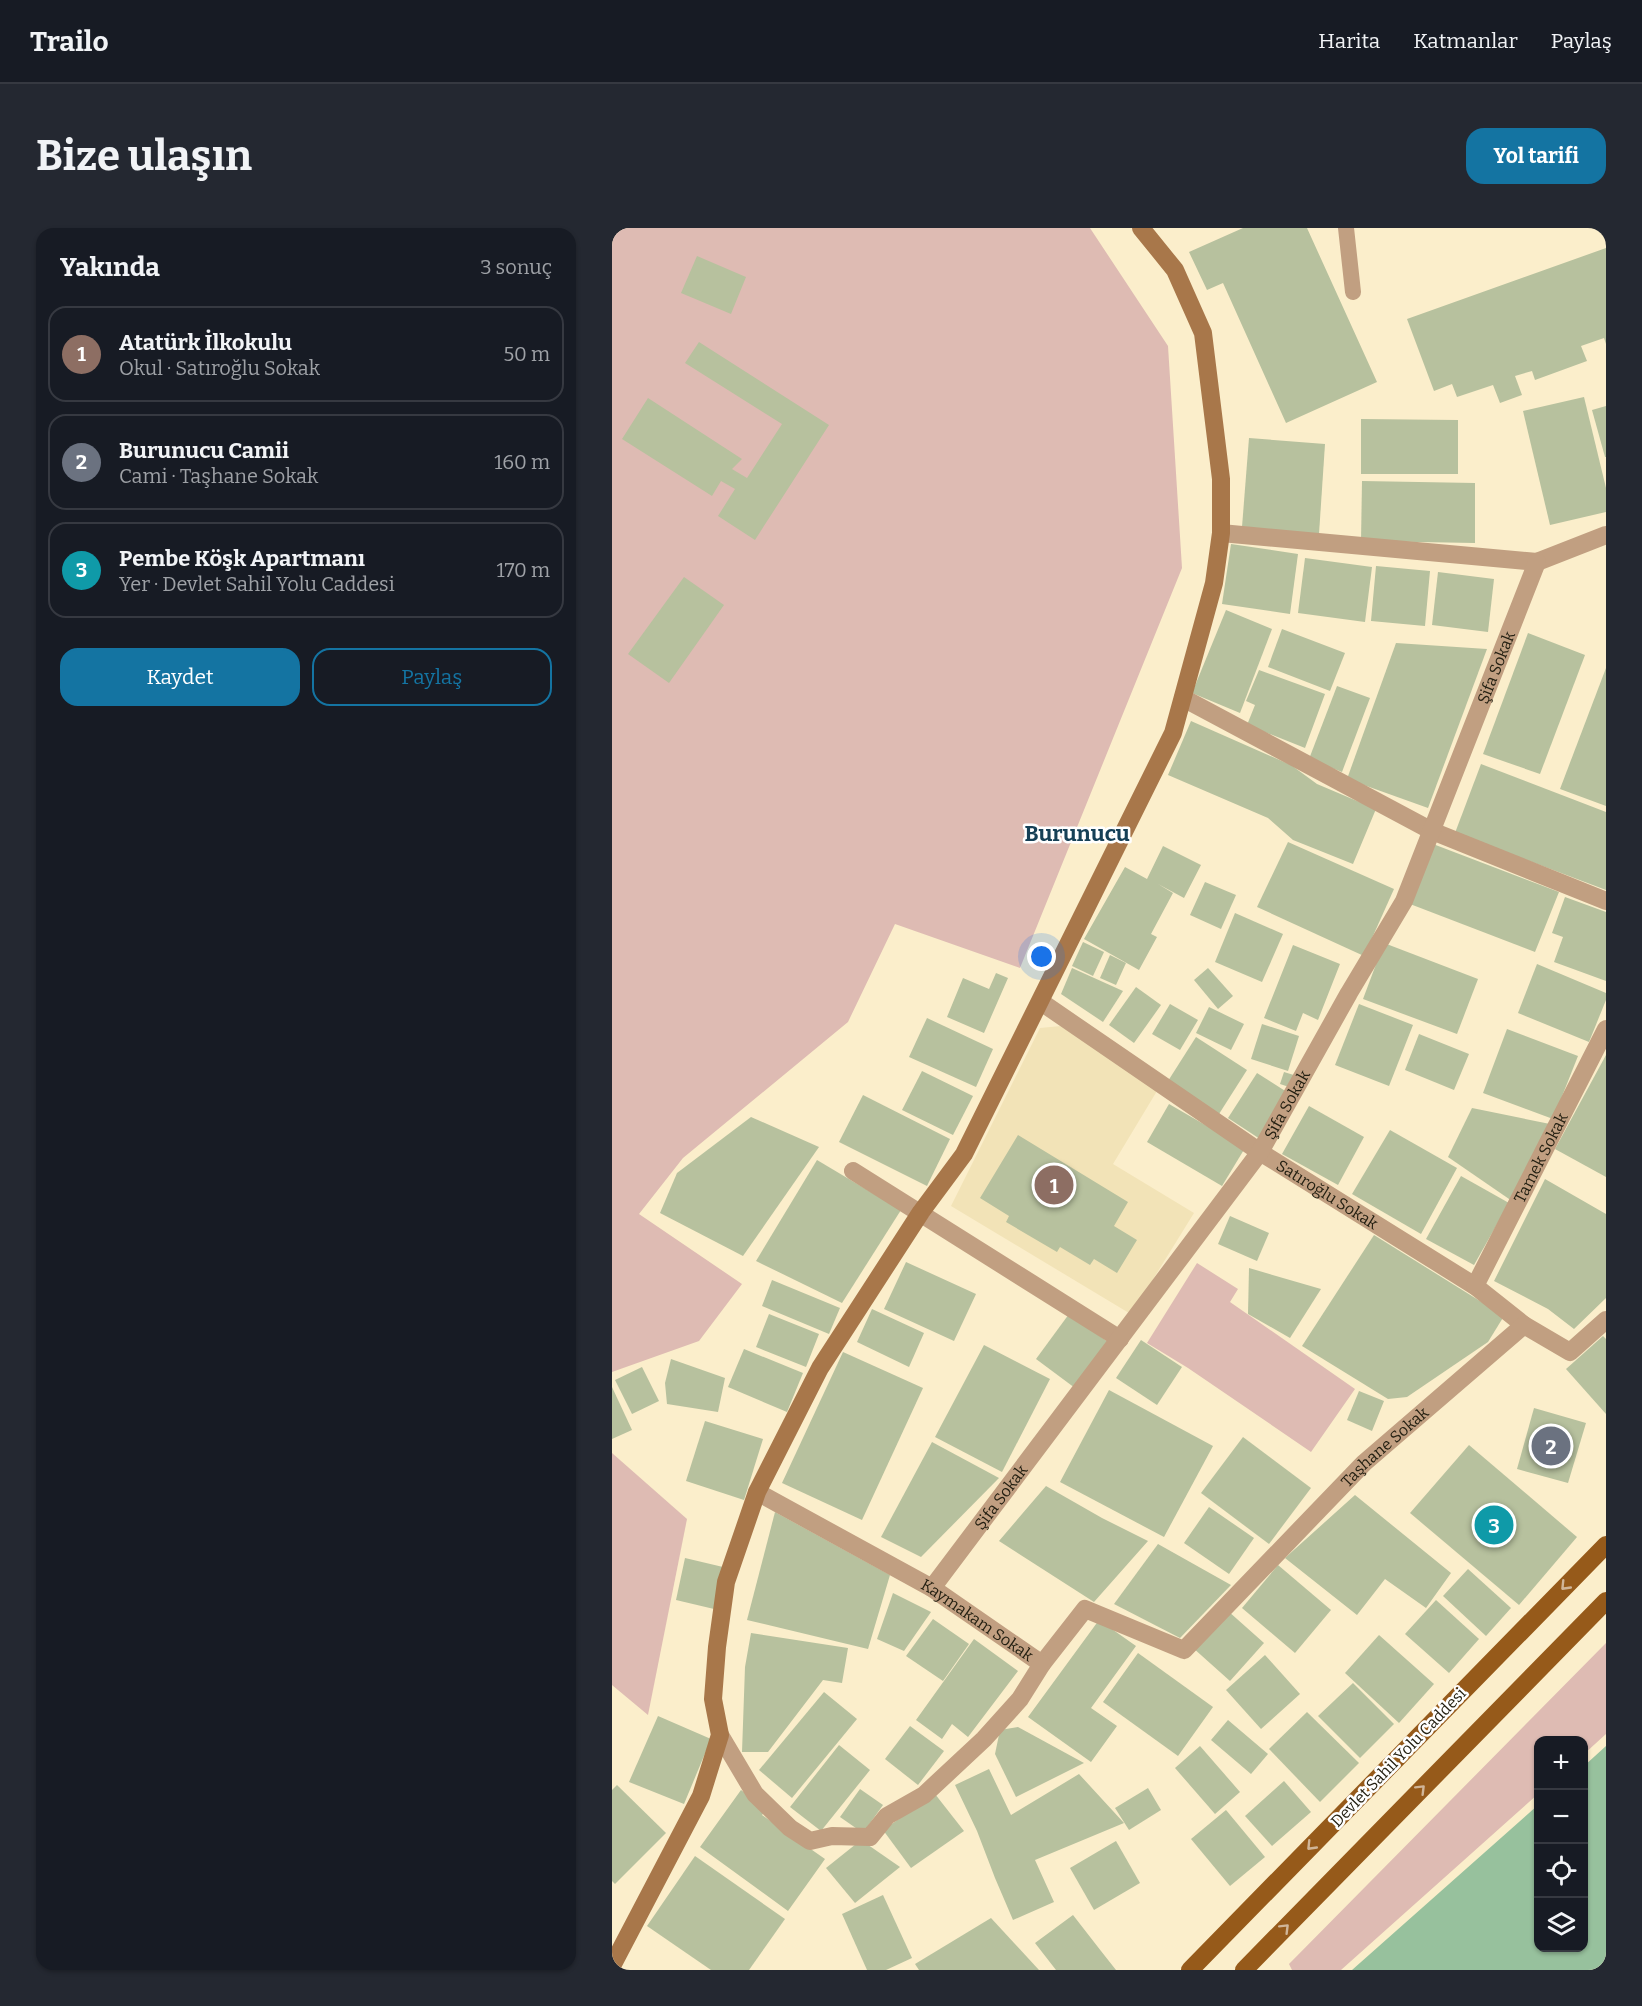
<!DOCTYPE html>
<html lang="tr">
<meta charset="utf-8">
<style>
body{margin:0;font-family:Bitter,serif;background:#242831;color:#f1f3f6}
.controls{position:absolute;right:18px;bottom:18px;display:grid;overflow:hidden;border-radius:12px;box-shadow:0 2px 4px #0004}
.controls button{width:54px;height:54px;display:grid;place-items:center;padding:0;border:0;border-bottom:2px solid #363941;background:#171b24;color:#f1f3f6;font:30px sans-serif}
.you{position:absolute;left:430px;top:729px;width:21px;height:21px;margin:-15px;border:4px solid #fff;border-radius:50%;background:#1a73e8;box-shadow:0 0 0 9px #1a73e833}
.badge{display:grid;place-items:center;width:39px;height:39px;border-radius:50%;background:#1474a2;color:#fff;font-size:20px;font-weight:700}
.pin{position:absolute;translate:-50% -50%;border:3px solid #fff;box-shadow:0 2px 6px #0006}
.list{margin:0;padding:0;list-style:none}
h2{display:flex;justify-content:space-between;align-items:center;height:78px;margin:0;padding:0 24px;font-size:26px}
h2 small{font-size:20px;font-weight:400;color:#9ea1a6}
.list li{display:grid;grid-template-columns:39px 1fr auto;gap:18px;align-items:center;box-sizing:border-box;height:96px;margin:0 12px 12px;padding:0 12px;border:2px solid #363941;border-radius:18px}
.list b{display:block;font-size:22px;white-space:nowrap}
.list p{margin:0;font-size:20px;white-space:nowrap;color:#9ea1a6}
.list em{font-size:20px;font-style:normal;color:#9ea1a6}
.actions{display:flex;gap:12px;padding:18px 24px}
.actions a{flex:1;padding:14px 0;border:2px solid #1474a2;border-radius:18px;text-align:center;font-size:21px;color:#1474a2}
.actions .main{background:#1474a2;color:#fff}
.icon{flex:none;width:33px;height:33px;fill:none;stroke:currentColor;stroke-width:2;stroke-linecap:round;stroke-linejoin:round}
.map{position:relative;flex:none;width:994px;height:1742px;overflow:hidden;border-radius:18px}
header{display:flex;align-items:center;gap:36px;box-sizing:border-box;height:84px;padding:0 30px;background:#171b24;border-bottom:2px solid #363941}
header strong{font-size:28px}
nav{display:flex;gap:33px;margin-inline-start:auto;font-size:21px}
.intro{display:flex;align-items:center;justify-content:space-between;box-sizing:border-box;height:144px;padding:0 36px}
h1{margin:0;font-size:42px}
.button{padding:15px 27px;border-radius:18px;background:#1474a2;color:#fff;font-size:21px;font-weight:700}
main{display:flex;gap:36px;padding:0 36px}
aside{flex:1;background:#171b24;border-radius:18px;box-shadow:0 2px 4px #0004}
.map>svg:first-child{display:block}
.built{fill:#f2e3b7}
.green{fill:#debbb3}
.water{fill:#97c19d}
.building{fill:#b7c19e}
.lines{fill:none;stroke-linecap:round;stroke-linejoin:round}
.lane{stroke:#c19f81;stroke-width:16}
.street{stroke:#c19f81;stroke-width:18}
.secondary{stroke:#a8774a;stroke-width:18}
.primary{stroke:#965a1a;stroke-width:18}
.oneway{stroke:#d0b598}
.labels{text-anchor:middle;stroke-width:5;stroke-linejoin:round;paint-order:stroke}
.street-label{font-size:16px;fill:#242012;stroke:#fff}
.district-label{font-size:22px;font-weight:bold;fill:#164056;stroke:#fff}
</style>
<header>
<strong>Trailo</strong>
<nav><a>Harita</a><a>Katmanlar</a><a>Paylaş</a></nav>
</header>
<div class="intro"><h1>Bize ulaşın</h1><a class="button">Yol tarifi</a></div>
<main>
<aside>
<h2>Yakında<small>3 sonuç</small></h2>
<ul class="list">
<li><span class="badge" style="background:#8d6e63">1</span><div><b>Atatürk İlkokulu</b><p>Okul · Satıroğlu Sokak</p></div><em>50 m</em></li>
<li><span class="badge" style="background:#6b7280">2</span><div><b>Burunucu Camii</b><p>Cami · Taşhane Sokak</p></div><em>160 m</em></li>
<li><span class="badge" style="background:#0f9aa8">3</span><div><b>Pembe Köşk Apartmanı</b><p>Yer · Devlet Sahil Yolu Caddesi</p></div><em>170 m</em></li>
</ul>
<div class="actions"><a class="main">Kaydet</a><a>Paylaş</a></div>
</aside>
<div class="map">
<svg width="994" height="1742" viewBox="0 0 994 1742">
<rect width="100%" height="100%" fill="#fbeecb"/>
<!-- built -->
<polygon class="built" points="449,798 545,863 501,936 582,985 535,1061 517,1085 339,978 428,800"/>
<!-- green -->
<g class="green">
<polygon points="0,0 478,0 556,118 570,340 408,740 283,696 236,794 71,930 27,986 130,1056 87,1113 0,1144"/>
<polygon points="585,1035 626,1061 618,1074 743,1161 699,1224 576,1140 535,1115"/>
<polygon points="0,1225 75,1291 36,1487 0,1457"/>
<polygon points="994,1415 994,1506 972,1526 972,1512 927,1512 926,1566 729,1742 680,1742 677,1736"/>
</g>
<!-- water -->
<polygon class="water" points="994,1518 994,1742 740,1742 926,1577 927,1720 972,1720 972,1538"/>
<!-- building -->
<g class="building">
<polygon points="631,0 695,0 765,154 674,195 611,55 595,62 577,24"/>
<polygon points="994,20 994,116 992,110 969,118 975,133 923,152 920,143 903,148 910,167 888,175 881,157 845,169 840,156 822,163 795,91"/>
<polygon points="85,28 134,49 119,86 69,65"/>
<polygon points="87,114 217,197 143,312 106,288 123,261 109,253 100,268 10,211 36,170 130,231 120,241 135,250 170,196 73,135"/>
<polygon points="972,169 994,260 994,284 938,297 911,183"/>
<polygon points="994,178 994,229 993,229 980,182"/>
<polygon points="749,191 846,192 846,246 749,246"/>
<polygon points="637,210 713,216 707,306 630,299"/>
<polygon points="750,253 863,255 863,315 749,313"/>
<polygon points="619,316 686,326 678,386 610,376"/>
<polygon points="693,330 760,339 753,394 686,385"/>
<polygon points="764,338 818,343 813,398 759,393"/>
<polygon points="826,344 882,351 876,404 820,397"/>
<polygon points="72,349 112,377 57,455 16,426"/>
<polygon points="614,382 660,401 628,485 580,465"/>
<polygon points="670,401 733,425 718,463 656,439"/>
<polygon points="916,405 973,427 928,546 871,526"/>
<polygon points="784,415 875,421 816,580 735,551"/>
<polygon points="994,440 994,578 948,561"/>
<polygon points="647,442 713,466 693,520 635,497 643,477 634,473"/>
<polygon points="725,458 758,470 730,544 697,531"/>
<polygon points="579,493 679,537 705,556 764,581 741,636 681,612 656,590 556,547"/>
<polygon points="869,536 994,584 994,662 843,605"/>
<polygon points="676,614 782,661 752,728 645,679"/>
<polygon points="821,616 947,664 923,724 798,676"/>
<polygon points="551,618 589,637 572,670 546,656 561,665 539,706 545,709 527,742 472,711 513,639 535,651"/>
<polygon points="593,654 624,667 609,701 578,687"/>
<polygon points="953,669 994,684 994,753 942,734 951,709 940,705"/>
<polygon points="623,685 671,706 650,754 603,734"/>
<polygon points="471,714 492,724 481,748 460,738"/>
<polygon points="772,715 866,751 845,806 751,771"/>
<polygon points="681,717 728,736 706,792 691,785 684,803 652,790"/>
<polygon points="498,727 514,735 504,757 488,750"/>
<polygon points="925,736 994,765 994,772 977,814 906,785"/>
<polygon points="460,740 511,763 491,794 449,766"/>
<polygon points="596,740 621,768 606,781 582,752"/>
<polygon points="384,745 396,750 372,805 335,789 351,750 377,761"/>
<polygon points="524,759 549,777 522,815 497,797"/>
<polygon points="558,776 586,792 568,822 540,806"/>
<polygon points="747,776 801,797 777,858 723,837"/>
<polygon points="597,779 632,796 619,822 584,805"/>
<polygon points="315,790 381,821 364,859 297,829"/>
<polygon points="650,796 687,808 676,843 639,831"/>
<polygon points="895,801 966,828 941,891 871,865"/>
<polygon points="807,806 857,826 842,862 793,842"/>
<polygon points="584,809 635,842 607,886 556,853"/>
<polygon points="994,827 994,949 943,921"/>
<polygon points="310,843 361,868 341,907 290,882"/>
<polygon points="672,844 685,848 680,860 668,856"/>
<polygon points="645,845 678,866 648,911 616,890"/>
<polygon points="251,867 338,911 315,958 227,914"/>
<polygon points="557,876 633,920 610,958 535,914"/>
<polygon points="697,878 752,909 726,957 670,926"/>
<polygon points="860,880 938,896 900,973 836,929"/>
<polygon points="139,889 207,919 131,1028 48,985 65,945"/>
<polygon points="778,902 845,940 809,1006 740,966"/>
<polygon points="406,907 516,974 502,998 525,1012 505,1045 482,1031 478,1037 448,1019 445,1024 394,994 397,988 368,970"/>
<polygon points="205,932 289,982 230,1075 144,1033"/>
<polygon points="849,948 897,975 862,1037 814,1011"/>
<polygon points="933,951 994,986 994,1070 962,1101 936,1081 882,1053"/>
<polygon points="618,988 657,1005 645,1033 606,1016"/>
<polygon points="762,1007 892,1088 876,1114 795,1169 776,1171 690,1118"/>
<polygon points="294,1034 364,1066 342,1113 272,1081"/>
<polygon points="637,1040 709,1061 678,1110 636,1086"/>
<polygon points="160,1052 228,1080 217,1106 150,1078"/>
<polygon points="260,1081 312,1105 297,1139 245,1114"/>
<polygon points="157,1086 207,1106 194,1139 144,1119"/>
<polygon points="457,1086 496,1114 463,1160 424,1131"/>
<polygon points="991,1108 994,1111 994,1186 954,1141"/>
<polygon points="529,1112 570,1139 545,1177 504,1150"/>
<polygon points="372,1117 438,1151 390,1244 323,1209"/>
<polygon points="132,1121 191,1145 175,1184 116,1159"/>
<polygon points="231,1124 311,1160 250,1292 170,1255"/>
<polygon points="59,1131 113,1150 106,1184 55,1176 53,1155"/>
<polygon points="30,1139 47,1173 20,1186 3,1152"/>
<polygon points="0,1159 20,1202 0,1211"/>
<polygon points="497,1162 601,1218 552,1309 448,1254"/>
<polygon points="747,1163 772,1173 760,1203 735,1192"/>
<polygon points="922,1180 974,1195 956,1255 905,1241"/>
<polygon points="93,1193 151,1211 132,1272 74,1253"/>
<polygon points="631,1209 699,1260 657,1316 589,1265"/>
<polygon points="320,1214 387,1250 309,1329 269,1309"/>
<polygon points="857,1217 965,1309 907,1377 798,1285"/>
<polygon points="434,1258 490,1290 536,1313 482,1374 387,1313"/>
<polygon points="743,1267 839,1345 814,1380 773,1351 745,1387 673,1330"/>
<polygon points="597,1279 642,1310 617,1346 572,1315"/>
<polygon points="163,1284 278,1347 256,1421 135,1392"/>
<polygon points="546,1316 619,1357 568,1410 502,1376"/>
<polygon points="73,1330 111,1339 102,1381 64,1372"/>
<polygon points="666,1337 719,1382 683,1425 630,1380"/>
<polygon points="856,1341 899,1380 874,1408 831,1368"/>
<polygon points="281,1365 319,1384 292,1423 265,1411"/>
<polygon points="824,1372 867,1411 837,1445 793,1406"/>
<polygon points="616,1383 652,1415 618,1453 580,1419"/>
<polygon points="321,1391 357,1416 331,1453 294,1428"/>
<polygon points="487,1392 524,1418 479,1480 505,1498 479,1534 416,1489"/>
<polygon points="139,1405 236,1420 230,1455 211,1452 156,1524 130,1524 133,1439"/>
<polygon points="767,1407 822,1456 787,1495 733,1445"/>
<polygon points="362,1411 406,1443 356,1509 340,1496 330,1511 304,1492"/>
<polygon points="526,1425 601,1479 566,1528 491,1474"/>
<polygon points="653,1427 688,1466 649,1501 614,1462"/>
<polygon points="741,1455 782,1496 748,1530 706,1488"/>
<polygon points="212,1464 245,1491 180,1570 147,1542"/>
<polygon points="695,1484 747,1535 708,1574 657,1521"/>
<polygon points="46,1488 99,1511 72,1576 17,1554"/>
<polygon points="616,1492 656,1526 639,1546 599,1512"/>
<polygon points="298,1498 332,1523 306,1557 273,1531"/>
<polygon points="406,1499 472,1535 404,1569 383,1526 388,1502"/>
<polygon points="227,1517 258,1542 209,1603 178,1579"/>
<polygon points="588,1518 628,1564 603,1586 563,1540"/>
<polygon points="377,1541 399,1587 467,1546 512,1595 423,1632 442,1674 401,1692 383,1650 365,1603 343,1557"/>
<polygon points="672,1553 699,1584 660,1618 633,1588"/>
<polygon points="5,1557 54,1605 3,1656 0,1653 0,1562"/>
<polygon points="536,1560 549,1582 517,1602 503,1580"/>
<polygon points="248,1561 271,1577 251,1605 228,1589"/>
<polygon points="129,1562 155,1581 150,1587 213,1631 176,1683 88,1619"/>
<polygon points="323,1566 352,1603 299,1640 271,1602"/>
<polygon points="614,1582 653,1629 618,1658 579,1611"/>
<polygon points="249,1612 288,1639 243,1675 214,1640"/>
<polygon points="504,1613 528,1655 482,1682 458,1640"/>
<polygon points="83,1628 173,1691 137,1742 99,1742 35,1698"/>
<polygon points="271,1667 300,1730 274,1742 255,1742 230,1686"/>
<polygon points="461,1687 489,1723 504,1742 444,1742 423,1715"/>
<polygon points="379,1690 427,1742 307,1742 303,1736"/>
</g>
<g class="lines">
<!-- lane -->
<polyline class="lane" points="734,0 741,64"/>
<!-- street -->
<g class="street">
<polyline points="609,305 925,334 994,307"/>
<polyline points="571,470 820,603 994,673"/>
<path id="s1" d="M429 774 648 924 863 1058 912 1097"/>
<polyline points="241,943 508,1111"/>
<path id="s2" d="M863 1058 994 801"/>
<path id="s3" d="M145 1264 320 1360 430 1436 473 1381 572 1422 752 1235 912 1097 958 1124 994 1092"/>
<path id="s4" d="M320 1360 648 924 737 765 792 673 925 334"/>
<polyline points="108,1507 143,1566 178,1600 198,1613 220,1608 258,1609 275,1588 312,1567 372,1511 408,1471 430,1436"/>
</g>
<!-- secondary -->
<polyline class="secondary" points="0,1738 89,1568 108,1507 101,1471 105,1419 114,1354 145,1264 208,1140 309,984 352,926 561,505 602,355 609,305 609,251 591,105 563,42 529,0"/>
<!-- primary -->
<g class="primary">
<polyline points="578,1742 994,1317"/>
<polyline points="632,1742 994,1373"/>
</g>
</g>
<!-- one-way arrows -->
<defs><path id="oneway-chevron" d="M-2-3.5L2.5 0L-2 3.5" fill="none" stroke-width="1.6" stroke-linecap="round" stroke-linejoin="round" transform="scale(1.5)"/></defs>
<g class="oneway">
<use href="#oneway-chevron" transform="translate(953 1358) rotate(134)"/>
<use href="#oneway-chevron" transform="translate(809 1561) rotate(-45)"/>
<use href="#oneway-chevron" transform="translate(699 1618) rotate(134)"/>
<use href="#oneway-chevron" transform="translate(673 1700) rotate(-45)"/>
</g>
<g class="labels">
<!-- street labels -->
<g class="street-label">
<text dy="6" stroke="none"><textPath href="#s4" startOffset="1086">Şifa Sokak</textPath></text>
<text dy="6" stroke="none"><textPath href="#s4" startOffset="600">Şifa Sokak</textPath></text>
<text dy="6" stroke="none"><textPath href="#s2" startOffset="144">Tamek Sokak</textPath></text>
<text dy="6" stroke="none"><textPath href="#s1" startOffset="345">Satıroğlu Sokak</textPath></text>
<text dy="6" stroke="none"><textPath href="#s3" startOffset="796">Taşhane Sokak</textPath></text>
<text dy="6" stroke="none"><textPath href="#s4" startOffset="114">Şifa Sokak</textPath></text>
<text dy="6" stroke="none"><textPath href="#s3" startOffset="255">Kaymakam Sokak</textPath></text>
<text transform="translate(786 1529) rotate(-46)" y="6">Devlet Sahil Yolu Caddesi</text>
</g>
<!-- district labels -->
<g class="district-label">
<text x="465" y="613">Burunucu</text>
</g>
</g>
</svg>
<div class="controls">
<button>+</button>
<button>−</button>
<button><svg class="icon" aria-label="locate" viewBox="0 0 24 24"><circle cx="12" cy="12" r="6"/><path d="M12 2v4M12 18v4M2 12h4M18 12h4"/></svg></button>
<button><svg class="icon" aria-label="layers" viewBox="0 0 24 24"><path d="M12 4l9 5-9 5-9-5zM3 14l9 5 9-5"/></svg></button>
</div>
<div class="you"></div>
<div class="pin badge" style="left:442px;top:957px;background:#8d6e63">1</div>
<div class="pin badge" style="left:939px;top:1218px;background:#6b7280">2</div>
<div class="pin badge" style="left:882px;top:1297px;background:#0f9aa8">3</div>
</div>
</main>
